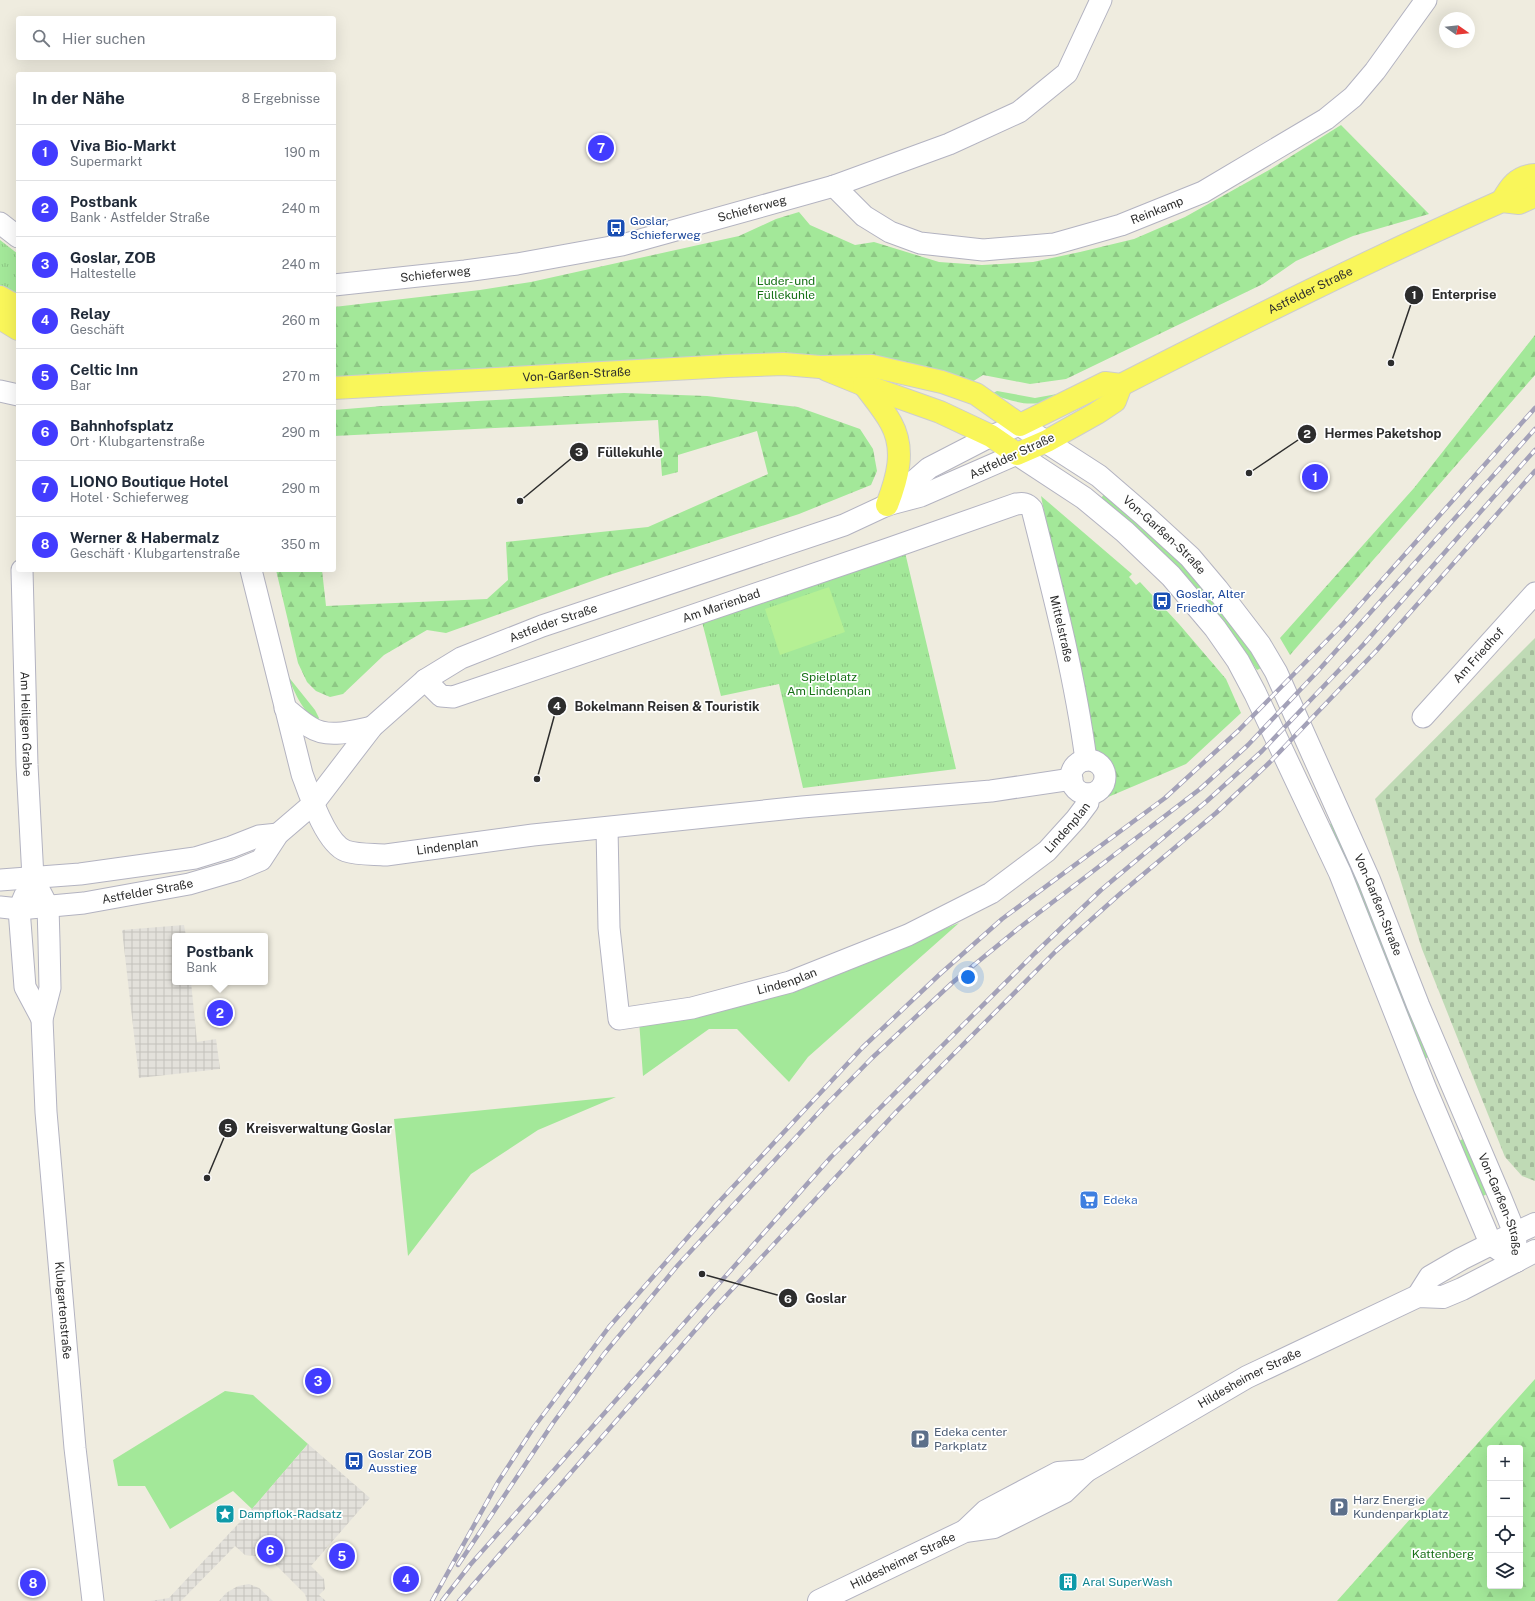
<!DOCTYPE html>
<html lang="de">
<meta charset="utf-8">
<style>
body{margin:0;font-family:"Public Sans",sans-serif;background:#f6f6f7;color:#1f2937}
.controls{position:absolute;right:12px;bottom:12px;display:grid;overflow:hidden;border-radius:4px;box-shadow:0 4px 16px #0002}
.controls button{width:36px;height:36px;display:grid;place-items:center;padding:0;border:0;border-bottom:1px solid #e0e1e3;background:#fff;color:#1f2937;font:20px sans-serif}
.compass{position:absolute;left:1439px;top:12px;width:36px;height:36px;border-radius:50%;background:#fff;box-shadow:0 4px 16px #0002;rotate:104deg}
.you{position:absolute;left:968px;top:977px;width:14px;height:14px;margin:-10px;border:3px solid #fff;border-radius:50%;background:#1a73e8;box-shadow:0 0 0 6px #1a73e833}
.badge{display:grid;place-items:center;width:26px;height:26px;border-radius:50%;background:#423cff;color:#fff;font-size:13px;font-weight:700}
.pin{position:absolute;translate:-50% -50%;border:2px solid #fff;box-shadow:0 1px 4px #0006}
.popup{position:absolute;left:172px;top:933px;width:96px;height:52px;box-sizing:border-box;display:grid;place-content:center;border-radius:4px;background:#fff;filter:drop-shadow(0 1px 3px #0005);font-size:13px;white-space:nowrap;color:#747a83}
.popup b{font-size:15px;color:#1f2937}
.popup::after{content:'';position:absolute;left:50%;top:100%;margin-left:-8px;border:8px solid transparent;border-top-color:#fff}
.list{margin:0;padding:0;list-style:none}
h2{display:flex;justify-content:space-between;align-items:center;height:52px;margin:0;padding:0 16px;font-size:17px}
h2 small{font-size:13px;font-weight:400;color:#747a83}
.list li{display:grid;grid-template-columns:26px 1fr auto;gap:12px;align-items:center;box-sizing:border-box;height:56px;padding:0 16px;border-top:1px solid #e0e1e3}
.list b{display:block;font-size:15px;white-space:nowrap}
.list p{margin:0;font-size:13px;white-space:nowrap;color:#747a83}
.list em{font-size:13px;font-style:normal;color:#747a83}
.icon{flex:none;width:22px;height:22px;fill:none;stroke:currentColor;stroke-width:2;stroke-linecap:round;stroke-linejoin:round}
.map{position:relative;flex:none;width:1535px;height:1601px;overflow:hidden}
.search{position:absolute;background:#fff;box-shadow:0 4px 16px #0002;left:16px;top:16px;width:320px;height:44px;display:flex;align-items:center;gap:10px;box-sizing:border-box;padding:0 14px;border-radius:4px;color:#747a83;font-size:15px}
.panel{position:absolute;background:#fff;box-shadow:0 4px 16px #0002;left:16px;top:72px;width:320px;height:500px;border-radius:4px}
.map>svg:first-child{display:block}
.grass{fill:#a3e899}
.forest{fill:url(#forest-firs);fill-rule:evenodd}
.cemetery{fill:url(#cemetery-stones)}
.park{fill:url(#park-tufts)}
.pitch{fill:#b5f094}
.plaza{fill:url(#plaza-grid)}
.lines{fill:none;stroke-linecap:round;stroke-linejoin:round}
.minor-casing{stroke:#b3b3c1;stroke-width:23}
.tertiary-casing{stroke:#b3b3c1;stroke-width:24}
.secondary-casing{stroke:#b3b3c1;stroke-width:24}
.primary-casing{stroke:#cdcdcd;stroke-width:24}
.minor{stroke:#fff;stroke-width:21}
.tertiary{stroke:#fff;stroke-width:22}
.secondary{stroke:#fff;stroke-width:22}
.primary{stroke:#f9f65a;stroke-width:22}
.rail-casing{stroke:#a3a1b8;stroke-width:4.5}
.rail{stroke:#fff;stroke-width:3;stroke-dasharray:9;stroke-linecap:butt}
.labels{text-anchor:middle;stroke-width:3.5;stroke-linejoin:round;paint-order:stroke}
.street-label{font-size:12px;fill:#2d2d2d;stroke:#fff}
.transit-label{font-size:12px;fill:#164399;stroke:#fff;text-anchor:start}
.park-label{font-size:12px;fill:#177117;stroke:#fff}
.shop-label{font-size:12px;fill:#366cbe;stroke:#fff;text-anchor:start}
.service-label{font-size:12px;fill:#4e5e75;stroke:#fff;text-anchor:start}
.culture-label{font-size:12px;fill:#0d838f;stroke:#fff;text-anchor:start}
.leader{fill:none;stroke:#2d2d2d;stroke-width:1.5}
.callout-dot{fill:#2d2d2d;stroke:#fff;stroke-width:1.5}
.mark-label{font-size:12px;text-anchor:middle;font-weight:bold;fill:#fff}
.callout-label{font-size:13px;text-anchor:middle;font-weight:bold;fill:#2d2d2d;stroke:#fff;stroke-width:3.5;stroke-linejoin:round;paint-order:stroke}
</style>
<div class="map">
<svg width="1535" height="1601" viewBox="0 0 1535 1601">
<defs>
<pattern id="forest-firs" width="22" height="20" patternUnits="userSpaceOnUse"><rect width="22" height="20" fill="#a3e899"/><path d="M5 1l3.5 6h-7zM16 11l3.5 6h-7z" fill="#8dc784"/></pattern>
<pattern id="cemetery-stones" width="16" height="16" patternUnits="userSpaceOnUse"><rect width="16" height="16" fill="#bfdab5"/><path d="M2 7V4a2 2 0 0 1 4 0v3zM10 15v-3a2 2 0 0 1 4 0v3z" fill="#a4bb9c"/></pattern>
<pattern id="park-tufts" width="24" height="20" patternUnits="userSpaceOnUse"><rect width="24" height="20" fill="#a3e899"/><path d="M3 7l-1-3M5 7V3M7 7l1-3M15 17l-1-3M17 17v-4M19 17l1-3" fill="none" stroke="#8dc784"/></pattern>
<pattern id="plaza-grid" width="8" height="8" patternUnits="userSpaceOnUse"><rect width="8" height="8" fill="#e3e1db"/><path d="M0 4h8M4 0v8" fill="none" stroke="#c3c1bc"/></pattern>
</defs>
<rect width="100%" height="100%" fill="#efecdf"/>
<!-- grass -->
<g class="grass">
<path d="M997 391 1035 398 1057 394 1060 396C1034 409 1019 403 993 395V393Z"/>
<path d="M1104 494 1182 563 1211 595 1263 667 1257 670C1233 634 1208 600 1179 568 1155 543 1127 522 1100 500Z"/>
<path d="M287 675 315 710 319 718 317 721C300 708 296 694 287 675Z"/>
<polygon points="1336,821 1431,1056 1424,1059 1330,824"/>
<polygon points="959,923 808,1057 789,1082 737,1029 709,1029 643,1076 639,1020 856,964"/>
<polygon points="616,1097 538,1130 471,1174 408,1256 394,1119"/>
<polygon points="1465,1138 1487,1194 1481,1197 1459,1141"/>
<polygon points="225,1391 253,1395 308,1444 252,1509 233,1491 170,1529 145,1486 118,1486 113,1460"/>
</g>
<!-- forest -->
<g class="forest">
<polygon points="1341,125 1429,214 1353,236 1296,261 1263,284 1066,379 1030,384 983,375 972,382 883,360 768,353 641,361 334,377 334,307 480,290 531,282 739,236 776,219 799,212 810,225 855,245 874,242 939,262 982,265 1033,262 1080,252 1134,239 1185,217 1269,170"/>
<polygon points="1535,335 1535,375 1290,655 1280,638 1414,488"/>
<polygon points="624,393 707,396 798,407 860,429 873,449 877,471 871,485 799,514 606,576 446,633 427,630 384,655 343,694 330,697 316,691 307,682 298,663 276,570 322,570 326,606 487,599 508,580 506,542 648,527 768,474 757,431 678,455 678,472 662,476 658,420 334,436 334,410 383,406"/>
<polygon points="1041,496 1132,574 1129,577 1136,585 1140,582 1179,624 1226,679 1241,713 1186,764 1101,800"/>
<path d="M1535 1379V1601H1337ZM1490 1448H1520V1586H1490Z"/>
</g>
<!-- cemetery -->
<polygon class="cemetery" points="1535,638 1535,1181 1522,1176 1505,1157 1422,949 1375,799"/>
<!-- park -->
<g class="park">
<polygon points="0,240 18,254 18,299 0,288"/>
<polygon points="904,548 956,769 803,788 779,684 721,696 701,618"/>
</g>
<!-- pitch -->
<polygon class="pitch" points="829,587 845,632 780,655 765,609"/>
<!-- plaza -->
<g class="plaza">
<polygon points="184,925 186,936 175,936 175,982 191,982 197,1042 216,1039 220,1069 139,1078 122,930"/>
<polygon points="308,1444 370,1498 311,1566 324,1579 325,1589 319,1595 326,1601 307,1601 305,1594 271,1560 261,1556 245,1555 235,1546 181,1601 150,1601 169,1598 252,1509"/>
<polygon points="249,1584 259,1588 273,1601 219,1601 226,1593 238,1586"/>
</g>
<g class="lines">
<!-- minor casing -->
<g class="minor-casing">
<g id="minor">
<path id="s1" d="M834 186 864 216 890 232 920 243 983 250 1054 244 1121 225 1203 192 1326 119 1353 97 1375 71 1426 0"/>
<polyline points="0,223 18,237"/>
<path id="s2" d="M334 285 465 271 517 264 622 245 834 186 949 144 1019 112 1067 73 1101 0"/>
<polyline points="0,391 18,395"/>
<polyline points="890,502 929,468 991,436 1020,425"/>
<path id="s3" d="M22 570 27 765 33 878 48 907 49 941 50 988 42 1019 46 1112 75 1448 93 1601"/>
<path id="s4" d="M251 570 302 774C309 793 326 844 346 851 358 855 373 854 386 855L533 835 802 807 991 791 1072 779"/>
<path id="s5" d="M425 680 441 696 453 697 888 549 1016 504C1023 503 1027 503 1032 509 1053 592 1075 676 1086 760"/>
<path d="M285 708C293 714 301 722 310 727 328 739 353 731 372 727"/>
<path id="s6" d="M1423 717 1535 593"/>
<circle cx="1088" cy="777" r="17"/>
<path id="s7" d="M607 828 609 928 619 1019 692 1008 790 982 908 935 991 893 1047 851 1076 819 1088 803V794"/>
<polyline points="0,880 80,874 195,858 231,847 259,836 278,834"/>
<polyline points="25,895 19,909 25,987 42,1019"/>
<path id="s8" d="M0 907 19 909 84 903 189 884 237 870 261 860 278 834 313 804 372 727 425 680 461 658 542 626 844 525 887 505 921 496 1017 454"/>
</g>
</g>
<!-- tertiary casing -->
<g class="tertiary-casing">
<g id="tertiary">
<polyline points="1418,1296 1430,1277 1461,1259 1491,1244"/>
<polyline points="965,1531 986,1511 1058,1473 1086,1471"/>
<path id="s9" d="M819 1601 965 1531 994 1527 1064 1492 1086 1471 1247 1377 1418 1296 1443 1297 1462 1289 1516 1261"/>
</g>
</g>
<!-- secondary casing -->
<g class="secondary-casing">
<g id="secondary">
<path id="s10" d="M1020 425 1099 476 1143 514 1190 557 1217 589 1260 645 1276 672 1369 880 1418 1005 1500 1197 1515 1234 1516 1261"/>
<polyline points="1017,454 1084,498 1125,532 1171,576 1215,628 1238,661 1255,693 1340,873 1425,1088 1491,1244 1516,1261"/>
<polyline points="1501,1240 1535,1224"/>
<polyline points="1516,1261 1535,1251"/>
</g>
</g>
<!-- primary casing -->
<g class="primary-casing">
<g id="primary">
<path d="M1502 201C1510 187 1517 176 1535 175"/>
<polyline points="0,297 18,307"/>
<polyline points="0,318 18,329"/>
<polyline points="827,370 864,385 940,412 991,436 1017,454 1047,441 1097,413 1115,401 1121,385"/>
<path d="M864 385C873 397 884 410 891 423 906 450 897 479 887 505"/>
<path id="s11" d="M334 388 728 366 784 364 820 367 872 366 942 382 976 394 1020 425 1105 383 1121 385C1247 321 1373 258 1502 201L1519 203 1535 196"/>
</g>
</g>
<!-- minor -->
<use href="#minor" class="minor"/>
<!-- tertiary -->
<use href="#tertiary" class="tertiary"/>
<!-- secondary -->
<use href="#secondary" class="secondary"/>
<!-- primary -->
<use href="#primary" class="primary"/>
<!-- rail casing -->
<g class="rail-casing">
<g id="rail">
<polyline points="458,1565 553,1423 604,1354 678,1265 823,1108 872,1058 952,983 1019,928 1200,789 1248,745 1317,672 1535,429"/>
<polyline points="432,1601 498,1482 534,1427 609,1327 717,1204 863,1047 939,975 1002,919 1165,798 1238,731 1343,624 1535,408"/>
<polyline points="442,1601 470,1565 831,1157 1035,953 1101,890 1207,801 1262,751 1363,645 1535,450"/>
<polyline points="459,1601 712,1311 897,1111 1056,951 1121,893 1216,813 1270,762 1377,650 1535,471"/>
</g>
</g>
<!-- rail -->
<use href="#rail" class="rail"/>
</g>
<!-- icons -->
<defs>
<g id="bus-square" transform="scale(1)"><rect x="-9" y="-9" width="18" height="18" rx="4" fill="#1a4fb4" stroke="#fff"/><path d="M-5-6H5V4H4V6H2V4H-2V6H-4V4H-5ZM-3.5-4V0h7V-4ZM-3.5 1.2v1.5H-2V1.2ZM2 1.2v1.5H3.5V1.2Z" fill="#fff"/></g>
<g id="supermarket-square" transform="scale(1)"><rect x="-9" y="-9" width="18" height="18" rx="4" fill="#3f7fe0" stroke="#fff"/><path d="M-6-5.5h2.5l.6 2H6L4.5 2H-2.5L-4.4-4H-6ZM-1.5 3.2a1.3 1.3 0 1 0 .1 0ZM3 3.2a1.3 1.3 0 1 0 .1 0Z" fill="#fff"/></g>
<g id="parking-square" transform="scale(1)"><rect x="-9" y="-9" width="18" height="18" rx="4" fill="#5c6f8a" stroke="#fff"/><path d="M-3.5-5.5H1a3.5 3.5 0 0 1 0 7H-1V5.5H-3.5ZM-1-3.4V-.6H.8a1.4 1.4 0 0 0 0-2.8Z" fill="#fff"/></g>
<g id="sight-square" transform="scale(1)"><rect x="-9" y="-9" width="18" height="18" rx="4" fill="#0f9aa8" stroke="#fff"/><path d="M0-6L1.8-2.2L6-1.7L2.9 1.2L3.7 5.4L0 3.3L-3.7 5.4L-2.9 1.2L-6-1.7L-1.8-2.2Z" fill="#fff"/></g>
<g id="building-square" transform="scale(1)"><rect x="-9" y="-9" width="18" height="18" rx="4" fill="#0f9aa8" stroke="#fff"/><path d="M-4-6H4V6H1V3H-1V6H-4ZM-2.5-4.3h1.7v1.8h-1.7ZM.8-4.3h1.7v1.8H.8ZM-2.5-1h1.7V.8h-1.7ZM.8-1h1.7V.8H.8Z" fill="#fff"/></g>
</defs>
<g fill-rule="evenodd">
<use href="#bus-square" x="616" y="228"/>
<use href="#bus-square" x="1162" y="601"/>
<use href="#supermarket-square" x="1089" y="1200"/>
<use href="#parking-square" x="920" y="1439"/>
<use href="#bus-square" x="354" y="1461"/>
<use href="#parking-square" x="1339" y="1507"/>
<use href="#sight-square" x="225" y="1514"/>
<use href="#building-square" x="1068" y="1582"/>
</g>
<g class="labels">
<!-- street labels -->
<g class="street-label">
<text dy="4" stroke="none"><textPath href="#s2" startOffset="426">Schieferweg</textPath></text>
<text dy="4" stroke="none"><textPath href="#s1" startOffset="348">Reinkamp</textPath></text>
<text dy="4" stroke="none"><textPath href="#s2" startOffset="102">Schieferweg</textPath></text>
<text dy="4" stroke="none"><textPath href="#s11" startOffset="1023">Astfelder Straße</textPath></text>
<text dy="4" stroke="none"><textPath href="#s11" startOffset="243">Von-Garßen-Straße</textPath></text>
<text transform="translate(1012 456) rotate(-25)" y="4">Astfelder Straße</text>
<text dy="4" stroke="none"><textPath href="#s10" startOffset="182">Von-Garßen-Straße</textPath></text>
<text dy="4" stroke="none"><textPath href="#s5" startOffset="318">Am Marienbad</textPath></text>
<text dy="4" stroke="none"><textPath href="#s8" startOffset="653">Astfelder Straße</textPath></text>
<text dy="4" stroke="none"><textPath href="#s5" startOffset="771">Mittelstraße</textPath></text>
<text dy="4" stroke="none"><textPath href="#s6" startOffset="83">Am Friedhof</textPath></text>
<text dy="4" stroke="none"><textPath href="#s3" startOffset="154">Am Heiligen Grabe</textPath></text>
<text dy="4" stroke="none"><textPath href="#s7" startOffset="688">Lindenplan</textPath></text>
<text dy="4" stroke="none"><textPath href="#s4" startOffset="403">Lindenplan</textPath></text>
<text dy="4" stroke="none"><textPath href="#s8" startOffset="149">Astfelder Straße</textPath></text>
<text dy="4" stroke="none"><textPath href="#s10" startOffset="614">Von-Garßen-Straße</textPath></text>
<text dy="4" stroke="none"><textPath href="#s7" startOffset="364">Lindenplan</textPath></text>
<text dy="4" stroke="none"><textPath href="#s10" startOffset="938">Von-Garßen-Straße</textPath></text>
<text dy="4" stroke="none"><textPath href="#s3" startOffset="746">Klubgartenstraße</textPath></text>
<text dy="4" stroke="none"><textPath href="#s9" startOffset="488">Hildesheimer Straße</textPath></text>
<text dy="4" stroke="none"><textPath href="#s9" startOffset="93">Hildesheimer Straße</textPath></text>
</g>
<!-- transit labels -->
<g class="transit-label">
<text x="630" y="225">Goslar,<tspan x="630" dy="14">Schieferweg</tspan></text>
<text x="1176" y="598">Goslar, Alter<tspan x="1176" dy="14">Friedhof</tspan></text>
<text x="368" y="1458">Goslar ZOB<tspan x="368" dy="14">Ausstieg</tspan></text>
</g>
<!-- park labels -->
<g class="park-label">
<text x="786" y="285">Luder- und<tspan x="786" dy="14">Füllekuhle</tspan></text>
<text x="829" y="681">Spielplatz<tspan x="829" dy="14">Am Lindenplan</tspan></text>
<text x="1443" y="1558">Kattenberg</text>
</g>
<!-- shop labels -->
<g class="shop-label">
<text x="1103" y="1204">Edeka</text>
</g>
<!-- service labels -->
<g class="service-label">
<text x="934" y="1436">Edeka center<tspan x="934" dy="14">Parkplatz</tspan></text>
<text x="1353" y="1504">Harz Energie<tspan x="1353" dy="14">Kundenparkplatz</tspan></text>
</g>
<!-- culture labels -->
<g class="culture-label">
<text x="239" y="1518">Dampflok-Radsatz</text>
<text x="1082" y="1586">Aral SuperWash</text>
</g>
</g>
<!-- callouts -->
<path class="leader" d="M1391 363L1414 295M1249 473L1307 434M520 501L579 452M537 779L557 706M207 1178L228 1128M702 1274L788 1298"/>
<g class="callout-dot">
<circle cx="1391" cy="363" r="4"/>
<circle cx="1249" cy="473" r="4"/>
<circle cx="520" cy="501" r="4"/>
<circle cx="537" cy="779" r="4"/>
<circle cx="207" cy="1178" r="4"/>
<circle cx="702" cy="1274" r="4"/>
<circle cx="1414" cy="295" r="10"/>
<circle cx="1307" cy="434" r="10"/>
<circle cx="579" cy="452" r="10"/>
<circle cx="557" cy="706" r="10"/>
<circle cx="228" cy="1128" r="10"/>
<circle cx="788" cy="1298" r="10"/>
</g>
<g class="mark-label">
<text x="1414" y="299">1</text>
<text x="1307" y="438">2</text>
<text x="579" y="456">3</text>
<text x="557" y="710">4</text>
<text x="228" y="1132">5</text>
<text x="788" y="1303">6</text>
</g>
<g class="callout-label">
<text x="1464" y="299">Enterprise</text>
<text x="1383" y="438">Hermes Paketshop</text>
<text x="630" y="457">Füllekuhle</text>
<text x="667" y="711">Bokelmann Reisen &amp; Touristik</text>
<text x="319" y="1133">Kreisverwaltung Goslar</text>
<text x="826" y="1303">Goslar</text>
</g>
</svg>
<div class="controls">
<button>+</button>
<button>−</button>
<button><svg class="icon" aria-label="locate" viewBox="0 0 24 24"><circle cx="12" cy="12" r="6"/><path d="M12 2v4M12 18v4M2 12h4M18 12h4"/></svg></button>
<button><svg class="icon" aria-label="layers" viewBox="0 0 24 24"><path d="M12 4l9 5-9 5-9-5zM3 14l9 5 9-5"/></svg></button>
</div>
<svg class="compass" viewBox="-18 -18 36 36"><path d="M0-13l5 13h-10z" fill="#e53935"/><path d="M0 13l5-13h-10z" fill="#747a83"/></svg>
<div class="you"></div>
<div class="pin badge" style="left:1315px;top:477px">1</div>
<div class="pin badge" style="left:220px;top:1013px">2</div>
<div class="popup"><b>Postbank</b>Bank</div>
<div class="pin badge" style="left:318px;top:1381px">3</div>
<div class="pin badge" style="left:406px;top:1579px">4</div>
<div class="pin badge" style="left:342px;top:1556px">5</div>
<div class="pin badge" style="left:270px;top:1550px">6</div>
<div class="pin badge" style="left:601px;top:148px">7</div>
<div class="pin badge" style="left:33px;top:1583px">8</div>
<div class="search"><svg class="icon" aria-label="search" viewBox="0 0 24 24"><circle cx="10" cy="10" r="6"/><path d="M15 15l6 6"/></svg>Hier suchen</div>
<section class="panel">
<h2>In der Nähe<small>8 Ergebnisse</small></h2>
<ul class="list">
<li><span class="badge">1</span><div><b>Viva Bio-Markt</b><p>Supermarkt</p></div><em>190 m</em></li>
<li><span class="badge">2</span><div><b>Postbank</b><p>Bank · Astfelder Straße</p></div><em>240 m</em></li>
<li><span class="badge">3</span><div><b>Goslar, ZOB</b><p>Haltestelle</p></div><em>240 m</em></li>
<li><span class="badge">4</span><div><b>Relay</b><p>Geschäft</p></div><em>260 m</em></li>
<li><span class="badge">5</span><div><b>Celtic Inn</b><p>Bar</p></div><em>270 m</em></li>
<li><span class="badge">6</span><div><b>Bahnhofsplatz</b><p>Ort · Klubgartenstraße</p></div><em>290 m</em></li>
<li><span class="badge">7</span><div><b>LIONO Boutique Hotel</b><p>Hotel · Schieferweg</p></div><em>290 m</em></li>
<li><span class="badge">8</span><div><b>Werner &amp; Habermalz</b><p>Geschäft · Klubgartenstraße</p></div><em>350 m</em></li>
</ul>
</section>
</div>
